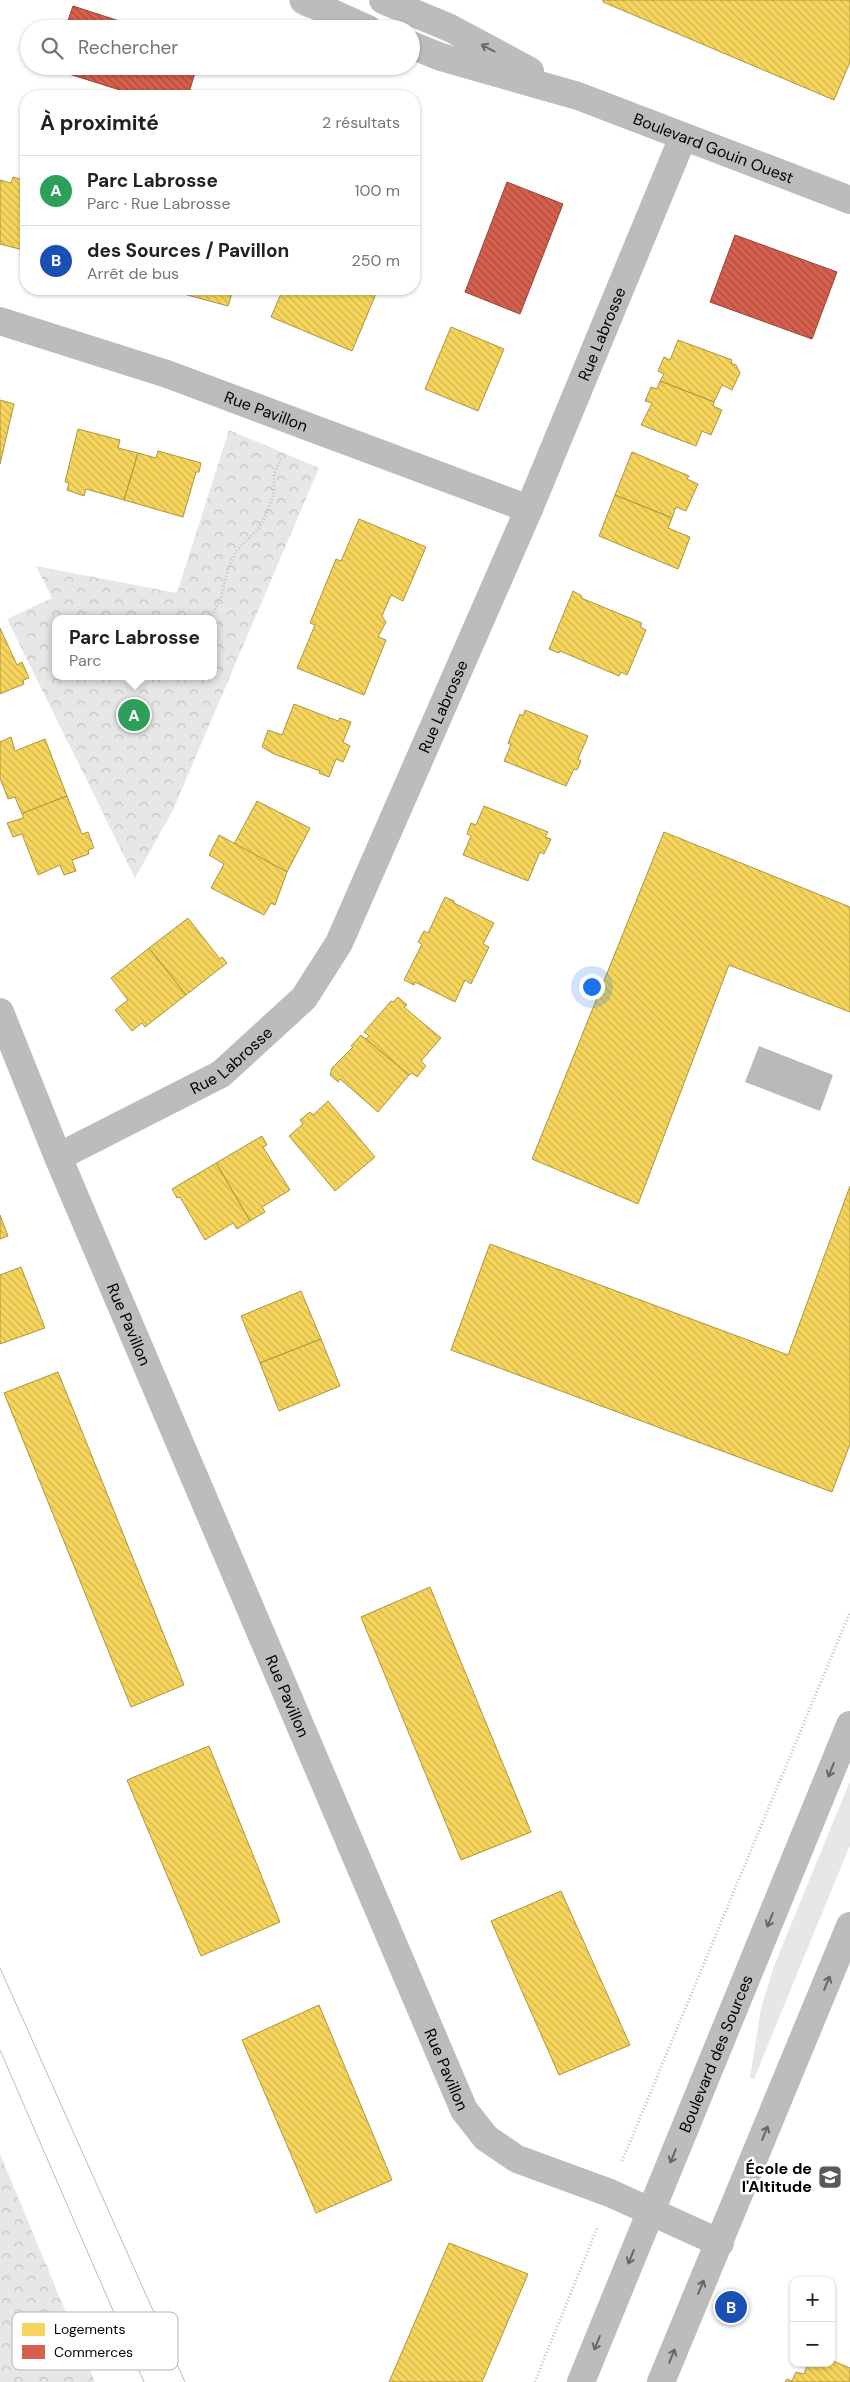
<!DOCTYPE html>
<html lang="fr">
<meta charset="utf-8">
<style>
body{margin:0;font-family:"DM Sans",sans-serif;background:#f6f6f6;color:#202124}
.controls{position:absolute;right:15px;bottom:15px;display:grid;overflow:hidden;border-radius:10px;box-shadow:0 1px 4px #0004}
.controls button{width:45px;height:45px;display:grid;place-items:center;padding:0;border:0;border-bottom:1px solid #e0e0e0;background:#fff;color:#202124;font:25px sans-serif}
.you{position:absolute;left:591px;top:986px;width:18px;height:18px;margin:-12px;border:4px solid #fff;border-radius:50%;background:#1a73e8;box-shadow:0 0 0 8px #1a73e833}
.badge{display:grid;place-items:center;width:32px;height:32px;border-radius:50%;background:#b45309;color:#fff;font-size:16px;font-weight:700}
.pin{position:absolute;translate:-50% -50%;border:2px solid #fff;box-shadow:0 1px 5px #0006}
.popup{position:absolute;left:52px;top:615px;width:165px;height:65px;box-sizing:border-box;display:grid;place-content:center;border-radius:10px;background:#fff;filter:drop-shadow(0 1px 4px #0005);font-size:16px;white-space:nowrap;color:#757577}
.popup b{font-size:19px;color:#202124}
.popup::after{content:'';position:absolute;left:50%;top:100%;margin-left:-10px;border:10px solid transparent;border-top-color:#fff}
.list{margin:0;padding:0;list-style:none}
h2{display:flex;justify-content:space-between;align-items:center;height:65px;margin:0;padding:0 20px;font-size:21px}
h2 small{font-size:16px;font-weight:400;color:#757577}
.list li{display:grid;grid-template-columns:32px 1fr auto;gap:15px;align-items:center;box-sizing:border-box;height:70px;padding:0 20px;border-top:1px solid #e0e0e0}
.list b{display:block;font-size:19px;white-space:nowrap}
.list p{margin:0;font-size:16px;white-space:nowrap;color:#757577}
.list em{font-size:16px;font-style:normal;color:#757577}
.icon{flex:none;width:28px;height:28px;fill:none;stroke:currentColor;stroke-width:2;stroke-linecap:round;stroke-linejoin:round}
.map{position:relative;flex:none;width:850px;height:2382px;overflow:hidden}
.search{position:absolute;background:#fff;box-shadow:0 1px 4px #0004;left:20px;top:20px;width:400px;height:55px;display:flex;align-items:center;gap:12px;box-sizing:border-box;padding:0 18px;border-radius:28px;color:#757577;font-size:19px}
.panel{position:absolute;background:#fff;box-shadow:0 1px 4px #0004;left:20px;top:90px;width:400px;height:205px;border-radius:20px}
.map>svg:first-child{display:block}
.grass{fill:#e7e7e7}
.forest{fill:url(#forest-crowns);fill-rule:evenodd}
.water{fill:#b9b9b9}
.homes{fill:url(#homes-back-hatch);stroke:#ac9540}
.shops{fill:url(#shops-back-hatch);stroke:#964336}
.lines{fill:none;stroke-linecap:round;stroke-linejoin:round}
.major-casing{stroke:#dbdbdb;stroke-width:30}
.path{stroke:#c2c2c2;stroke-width:3;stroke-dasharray:1 2.5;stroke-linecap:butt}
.minor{stroke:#bcbcbc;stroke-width:28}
.major{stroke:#bcbcbc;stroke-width:28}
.tram{stroke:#bcbcbc;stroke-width:1}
.oneway{stroke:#676767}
.labels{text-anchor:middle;stroke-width:5;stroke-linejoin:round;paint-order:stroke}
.street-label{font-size:16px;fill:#000;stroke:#fff}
.poi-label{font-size:16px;font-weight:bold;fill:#000;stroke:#fff;text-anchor:end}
.key{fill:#fff;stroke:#b2b2b2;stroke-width:1}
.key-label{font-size:14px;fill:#000}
</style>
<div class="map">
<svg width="850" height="2382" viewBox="0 0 850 2382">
<defs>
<pattern id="forest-crowns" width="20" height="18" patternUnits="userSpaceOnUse" patternTransform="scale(1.25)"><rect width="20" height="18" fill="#e7e7e7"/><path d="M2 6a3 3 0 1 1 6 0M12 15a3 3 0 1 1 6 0" fill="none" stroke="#c4c4c4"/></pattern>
<pattern id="homes-back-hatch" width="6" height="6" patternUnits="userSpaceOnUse" patternTransform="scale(1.25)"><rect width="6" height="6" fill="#f6d55c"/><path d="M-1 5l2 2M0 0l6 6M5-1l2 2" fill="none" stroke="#d1b54e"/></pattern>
<pattern id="shops-back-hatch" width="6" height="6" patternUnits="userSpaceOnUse" patternTransform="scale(1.25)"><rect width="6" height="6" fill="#d6604d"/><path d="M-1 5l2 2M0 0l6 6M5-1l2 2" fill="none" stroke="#ab4d3e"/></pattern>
</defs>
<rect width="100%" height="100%" fill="#fff"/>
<!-- grass -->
<polygon class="grass" points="850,1781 850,1845 754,2079 750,2078 761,2008 774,1966"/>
<!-- forest -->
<g class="forest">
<path d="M229 430 319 468 173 810 135 878 7 619 52 598 36 566 177 593ZM55 619H213V676H55Z"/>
<polygon points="0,2154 95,2382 0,2382"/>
</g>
<!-- water -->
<polygon class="water" points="759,1046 833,1075 820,1111 745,1082"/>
<!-- homes -->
<g class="homes">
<polygon points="603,0 850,0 850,62 834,100 603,2"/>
<polygon points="13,177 26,181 24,187 26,187 26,239 23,250 0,244 0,180 11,183"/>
<polygon points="164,289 181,289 180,293"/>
<polygon points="181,289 230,289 229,292 232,293 228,306 180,293"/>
<polygon points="283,289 378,289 352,351 271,317"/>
<polygon points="451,327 504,349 478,411 425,389"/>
<polygon points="678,340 732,360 731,363 736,365 740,373 732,390 722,385 714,402 660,381 664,374 658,371 664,357 670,360"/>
<polygon points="660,381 714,402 713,406 722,410 711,435 702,431 696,446 641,425 652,403 645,401 651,387 657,389"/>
<polygon points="0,400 14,404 0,464"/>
<polygon points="78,429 120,440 118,448 138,453 124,500 86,489 84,496 67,490 69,483 65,482"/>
<polygon points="158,451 201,463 199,472 196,472 183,517 124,500 138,453 156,458"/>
<polygon points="632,452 689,476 687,479 698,484 686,511 676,507 672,518 615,495"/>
<polygon points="615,495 672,518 668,528 690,537 678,569 599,536"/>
<polygon points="359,519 426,547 403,601 391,595 382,616 386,622 378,637 386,640 364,695 297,668 315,625 310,623 336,559 341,561"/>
<polygon points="573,591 582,596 581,598 642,623 640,627 646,630 627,675 621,672 619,676 560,651 559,653 549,649"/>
<polygon points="0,628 17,665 22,662 29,678 23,680 24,684 0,694"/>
<polygon points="294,704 338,721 340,718 351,722 343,742 350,746 343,762 336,759 329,777 319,773 320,771 274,754 262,747 268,730 282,735"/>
<polygon points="525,710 588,736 578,759 581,761 577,770 574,769 566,786 504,761 511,745 508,743 520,714 523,716"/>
<polygon points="11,737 15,751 45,739 67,796 22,814 15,797 8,799 0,778 0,742"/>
<polygon points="67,796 82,834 88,832 94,848 88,850 89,854 72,860 76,871 64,875 60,865 38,875 22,834 13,837 7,823 23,818 23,813"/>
<polygon points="257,801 310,828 287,872 234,844"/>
<polygon points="484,806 548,832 545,837 551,839 544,854 540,852 528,881 463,855 471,836 467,834 471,823 476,825"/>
<polygon points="664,832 850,907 850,1012 729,965 638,1204 532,1159"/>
<polygon points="219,835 287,872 275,905 271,903 264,915 211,888 224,864 209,855"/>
<polygon points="445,897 454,901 454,903 494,923 483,944 489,947 471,984 465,980 455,1002 415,982 414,985 404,980 422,944 418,942 424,931 428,933"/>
<polygon points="188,918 220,959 222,957 227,963 186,995 149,948"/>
<polygon points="149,948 186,995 145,1027 142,1023 132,1031 115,1010 128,1000 111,978"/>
<polygon points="398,997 407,1005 404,1007 441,1038 421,1061 426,1066 417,1077 412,1073 409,1075 366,1039 369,1036 364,1032 391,1001 393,1002"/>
<polygon points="361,1035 409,1075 378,1112 340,1079 338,1082 330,1075 332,1068 353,1047 351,1046"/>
<polygon points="328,1101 375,1157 335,1191 289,1136 303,1124 300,1120 310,1112 313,1115"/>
<polygon points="262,1136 267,1145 263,1147 290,1190 262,1207 265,1212 250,1221 216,1163"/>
<polygon points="216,1163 250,1221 237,1229 233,1223 205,1240 180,1197 177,1198 172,1189"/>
<polygon points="850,1186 850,1444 832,1492 451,1350 490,1244 788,1355"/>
<polygon points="0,1215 8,1236 0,1239"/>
<polygon points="21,1267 45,1328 0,1344 0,1275"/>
<polygon points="301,1291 321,1339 260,1363 241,1316"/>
<polygon points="321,1339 340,1386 279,1411 260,1363"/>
<polygon points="58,1372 184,1685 131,1707 4,1393"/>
<polygon points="430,1587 531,1832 461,1860 361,1617"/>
<polygon points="209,1746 280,1922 201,1956 127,1780"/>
<polygon points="561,1891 630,2045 559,2075 491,1921"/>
<polygon points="319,2005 392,2180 316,2213 242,2040"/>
<polygon points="449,2243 528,2274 482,2382 389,2382"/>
<polygon points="831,2360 850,2368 850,2382 785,2382 787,2379 792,2381 796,2372 804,2374 808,2363 831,2363"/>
</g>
<!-- shops -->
<g class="shops">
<polygon points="73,6 144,29 65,29"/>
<polygon points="53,66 197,66 188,96 139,96 53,69"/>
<polygon points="507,182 563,204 520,314 465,292"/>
<polygon points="735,235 837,272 812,339 710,302"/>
</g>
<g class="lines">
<!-- major casing -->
<g class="major-casing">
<polyline id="major" points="304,0 310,3 312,0"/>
</g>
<!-- path -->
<g class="path">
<polyline points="210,619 221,598 228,568 237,550 259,528 266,515 274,494 274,475 281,457"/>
<polyline points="622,2161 850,1612"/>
<polyline points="535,2382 597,2228"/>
</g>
<!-- minor -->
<g class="minor">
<polyline points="383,0 450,28 530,71"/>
<polyline points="310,3 368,29"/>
<path id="s1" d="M411 45 441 57 578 96 850 200"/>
<path id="s2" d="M0 321 167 374 529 509"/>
<path id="s3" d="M0 1012 58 1157 464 2110 486 2138 517 2159 610 2193 720 2243"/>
<path id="s4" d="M58 1157 221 1074 304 998 339 943 529 509 683 137"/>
<path id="s5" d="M581 2382 850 1725"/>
<polyline points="661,2382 850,1926"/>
</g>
<!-- major -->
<use href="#major" class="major"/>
<!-- tram -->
<g class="tram">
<polyline points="0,1968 185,2382"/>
<polyline points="0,2050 144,2382"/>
</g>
</g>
<!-- one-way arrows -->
<defs><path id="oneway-shaft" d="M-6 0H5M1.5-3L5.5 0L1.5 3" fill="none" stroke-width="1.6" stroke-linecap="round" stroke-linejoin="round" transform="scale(1.25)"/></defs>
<g class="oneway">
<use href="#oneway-shaft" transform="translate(488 48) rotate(-152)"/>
<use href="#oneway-shaft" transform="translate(831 1770) rotate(112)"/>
<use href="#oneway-shaft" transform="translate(770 1920) rotate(112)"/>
<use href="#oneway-shaft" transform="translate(827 1983) rotate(-68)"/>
<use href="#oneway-shaft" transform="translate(765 2133) rotate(-68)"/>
<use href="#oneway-shaft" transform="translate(673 2156) rotate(112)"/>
<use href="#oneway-shaft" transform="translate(631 2257) rotate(112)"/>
<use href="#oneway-shaft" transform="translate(701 2287) rotate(-67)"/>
<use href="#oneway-shaft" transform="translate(597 2343) rotate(112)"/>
<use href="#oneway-shaft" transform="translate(672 2356) rotate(-68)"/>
</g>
<!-- icons -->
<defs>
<g id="school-square" transform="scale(1.25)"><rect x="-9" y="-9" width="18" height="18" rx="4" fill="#595959" stroke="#fff"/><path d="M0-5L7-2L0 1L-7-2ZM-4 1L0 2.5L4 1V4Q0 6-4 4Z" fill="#fff"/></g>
</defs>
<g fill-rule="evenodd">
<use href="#school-square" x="830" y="2177"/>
</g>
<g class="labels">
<!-- street labels -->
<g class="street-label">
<text dy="6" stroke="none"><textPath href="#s1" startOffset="320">Boulevard Gouin Ouest</textPath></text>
<text dy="6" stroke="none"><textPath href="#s4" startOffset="1024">Rue Labrosse</textPath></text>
<text dy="6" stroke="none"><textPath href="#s2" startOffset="281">Rue Pavillon</textPath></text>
<text dy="6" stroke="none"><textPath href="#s4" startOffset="619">Rue Labrosse</textPath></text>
<text dy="6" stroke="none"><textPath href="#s4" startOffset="199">Rue Labrosse</textPath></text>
<text dy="6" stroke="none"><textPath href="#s3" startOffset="338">Rue Pavillon</textPath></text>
<text dy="6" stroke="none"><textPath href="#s3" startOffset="742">Rue Pavillon</textPath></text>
<text dy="6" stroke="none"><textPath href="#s5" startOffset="355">Boulevard des Sources</textPath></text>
<text dy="6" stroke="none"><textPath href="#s3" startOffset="1148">Rue Pavillon</textPath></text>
</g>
<!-- poi labels -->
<g class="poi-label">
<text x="812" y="2174">École de<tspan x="812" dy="18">l'Altitude</tspan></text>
</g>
</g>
<!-- legend -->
<rect x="12" y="2312" width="166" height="58" rx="8" class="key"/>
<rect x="22" y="2323" width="23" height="13" fill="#f6d55c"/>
<rect x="22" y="2345" width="23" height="14" fill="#d6604d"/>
<g class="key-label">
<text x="54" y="2334">Logements</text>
<text x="54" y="2357">Commerces</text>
</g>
</svg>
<div class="controls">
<button>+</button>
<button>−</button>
</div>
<div class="you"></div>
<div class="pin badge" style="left:134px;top:715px;background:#2e9e5b">A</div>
<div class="popup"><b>Parc Labrosse</b>Parc</div>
<div class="pin badge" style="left:731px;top:2307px;background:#1a4fb4">B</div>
<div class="search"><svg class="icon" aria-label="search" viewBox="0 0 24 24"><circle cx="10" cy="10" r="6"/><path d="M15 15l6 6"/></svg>Rechercher</div>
<section class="panel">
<h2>À proximité<small>2 résultats</small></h2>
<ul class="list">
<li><span class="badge" style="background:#2e9e5b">A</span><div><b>Parc Labrosse</b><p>Parc · Rue Labrosse</p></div><em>100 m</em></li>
<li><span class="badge" style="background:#1a4fb4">B</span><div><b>des Sources / Pavillon</b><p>Arrêt de bus</p></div><em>250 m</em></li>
</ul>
</section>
</div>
